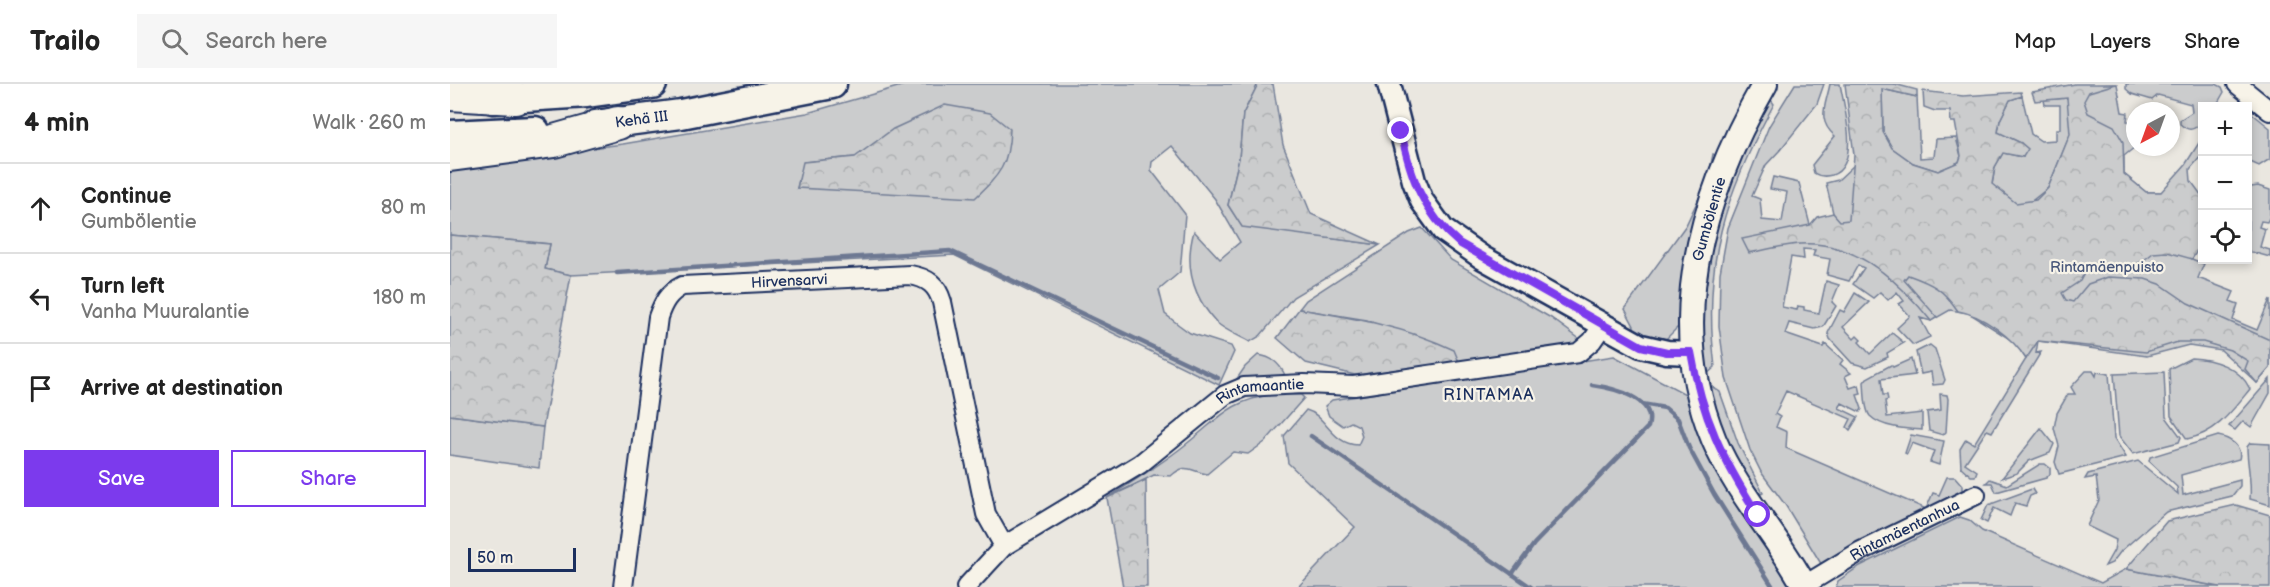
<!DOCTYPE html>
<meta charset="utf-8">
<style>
body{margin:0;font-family:"Balsamiq Sans",sans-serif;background:#f6f6f6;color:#222}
.controls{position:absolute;right:18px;top:18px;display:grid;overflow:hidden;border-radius:0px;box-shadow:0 3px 9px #0003}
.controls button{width:54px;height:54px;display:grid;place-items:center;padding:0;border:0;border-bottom:2px solid #e0e0e0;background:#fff;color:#222;font:30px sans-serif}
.compass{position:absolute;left:1676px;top:18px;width:54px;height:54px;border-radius:50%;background:#fff;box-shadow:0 3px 9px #0003;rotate:221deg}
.scale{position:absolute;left:18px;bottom:15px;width:108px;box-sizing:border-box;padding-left:6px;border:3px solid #1b2f5e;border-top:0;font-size:16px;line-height:21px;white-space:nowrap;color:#1b2f5e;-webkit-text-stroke:4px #f7f3e8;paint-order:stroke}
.stop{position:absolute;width:18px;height:18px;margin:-14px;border:4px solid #7c3aed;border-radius:50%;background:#fff}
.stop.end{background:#7c3aed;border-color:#fff;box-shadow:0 2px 6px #0008}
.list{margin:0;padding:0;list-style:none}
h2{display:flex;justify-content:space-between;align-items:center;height:78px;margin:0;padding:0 24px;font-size:26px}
h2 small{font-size:20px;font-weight:400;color:#767676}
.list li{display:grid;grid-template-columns:39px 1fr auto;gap:18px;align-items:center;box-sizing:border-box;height:90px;padding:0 24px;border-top:2px solid #e0e0e0}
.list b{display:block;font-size:22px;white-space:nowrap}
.list p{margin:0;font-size:20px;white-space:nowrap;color:#767676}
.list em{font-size:20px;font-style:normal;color:#767676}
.actions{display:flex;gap:12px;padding:18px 24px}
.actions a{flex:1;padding:14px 0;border:2px solid #7c3aed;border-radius:0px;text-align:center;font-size:21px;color:#7c3aed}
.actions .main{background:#7c3aed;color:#fff}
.icon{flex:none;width:33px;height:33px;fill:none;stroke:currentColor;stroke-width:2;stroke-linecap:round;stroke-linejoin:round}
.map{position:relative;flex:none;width:1820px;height:503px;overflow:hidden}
header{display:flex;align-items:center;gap:36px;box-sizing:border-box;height:84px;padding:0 30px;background:#fff;border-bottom:2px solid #e0e0e0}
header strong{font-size:28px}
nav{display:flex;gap:33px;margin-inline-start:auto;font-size:21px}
.search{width:420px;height:54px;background:#f6f6f6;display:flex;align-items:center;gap:15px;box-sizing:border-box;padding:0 21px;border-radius:0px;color:#767676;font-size:22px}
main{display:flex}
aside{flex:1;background:#fff}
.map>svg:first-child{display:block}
.green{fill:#cbcccd;stroke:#737e96;stroke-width:1.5;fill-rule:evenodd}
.forest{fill:url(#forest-crowns);stroke:#737e96;stroke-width:1.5}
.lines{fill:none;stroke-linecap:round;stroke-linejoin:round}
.stream{stroke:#6d7892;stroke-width:4.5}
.minor-casing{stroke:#1b2f5e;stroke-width:22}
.tertiary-casing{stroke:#1b2f5e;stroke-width:27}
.secondary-casing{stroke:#1b2f5e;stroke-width:28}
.trunk-casing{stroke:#1b2f5e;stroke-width:33}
.motorway-casing{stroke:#1b2f5e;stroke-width:36}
.minor{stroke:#f7f3e8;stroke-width:18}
.tertiary{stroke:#f7f3e8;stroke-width:22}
.secondary{stroke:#f7f3e8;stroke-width:24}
.trunk{stroke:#f7f3e8;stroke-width:28}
.motorway{stroke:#f7f3e8;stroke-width:32}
.route{stroke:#7c3aed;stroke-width:8}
.labels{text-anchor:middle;stroke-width:4.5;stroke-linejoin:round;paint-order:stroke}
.street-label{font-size:15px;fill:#1b2f5e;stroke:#f7f3e8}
.park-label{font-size:15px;fill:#47567a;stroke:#f7f3e8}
.neighbourhood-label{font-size:16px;letter-spacing:1.5px;fill:#1b2f5e;stroke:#f7f3e8}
</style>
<header>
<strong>Trailo</strong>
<div class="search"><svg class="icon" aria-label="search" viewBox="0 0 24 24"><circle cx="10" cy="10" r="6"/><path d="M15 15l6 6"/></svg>Search here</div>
<nav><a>Map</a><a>Layers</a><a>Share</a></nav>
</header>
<main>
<aside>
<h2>4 min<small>Walk · 260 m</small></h2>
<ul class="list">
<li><svg class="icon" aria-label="ahead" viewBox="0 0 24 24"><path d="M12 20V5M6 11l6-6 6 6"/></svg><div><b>Continue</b><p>Gumbölentie</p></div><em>80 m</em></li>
<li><svg class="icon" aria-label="left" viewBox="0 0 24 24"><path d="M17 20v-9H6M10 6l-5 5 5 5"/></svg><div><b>Turn left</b><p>Vanha Muuralantie</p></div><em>180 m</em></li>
<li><svg class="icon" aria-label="arrive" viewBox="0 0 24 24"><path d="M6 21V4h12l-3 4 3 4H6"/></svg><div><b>Arrive at destination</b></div></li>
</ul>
<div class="actions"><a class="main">Save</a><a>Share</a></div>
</aside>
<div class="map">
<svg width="1820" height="503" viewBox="0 0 1820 503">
<defs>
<pattern id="forest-crowns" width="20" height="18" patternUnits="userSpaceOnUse" patternTransform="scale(1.5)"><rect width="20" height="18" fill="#cbcccd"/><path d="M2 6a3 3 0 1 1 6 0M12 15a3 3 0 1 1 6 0" fill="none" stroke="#aeb0b2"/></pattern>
</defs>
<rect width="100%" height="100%" fill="#eae7e0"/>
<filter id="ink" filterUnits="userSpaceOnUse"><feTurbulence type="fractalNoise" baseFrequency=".0167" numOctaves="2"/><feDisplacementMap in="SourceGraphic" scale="12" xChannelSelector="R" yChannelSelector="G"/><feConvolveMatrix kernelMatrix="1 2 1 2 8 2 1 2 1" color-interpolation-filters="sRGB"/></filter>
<g filter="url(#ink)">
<!-- green -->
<g class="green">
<path d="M458 0H808L793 30 789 75 778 121 792 142 930 161 843 213 810 252 800 258C790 252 776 247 767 239 743 213 734 182 744 147L770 175 790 158 765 115 722 62 702 78 701 86 735 130 730 188 709 206 715 230 729 241 740 249 781 262 784 268 769 301 504 171 121 191 95 185 100 160 0 151V82L173 60 357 29ZM405 73 347 104 354 78Z"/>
<path d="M1345 0H1374L1367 20 1330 66 1316 81 1302 112 1310 115 1312 136 1332 138 1337 108 1320 105 1323 93 1349 99 1360 141 1389 137 1383 129 1376 99 1388 96 1404 81 1400 135 1560 115 1542 101 1545 83 1553 69 1573 73 1571 59 1548 49 1550 36 1560 16 1572 12 1581 50 1591 57 1606 56V45H1610V21H1595L1594 16 1617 14 1614 2 1667 0 1672 28 1678 29 1677 37 1685 39V63L1674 72V90L1696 108H1711L1752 153 1742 175 1754 180 1748 194 1784 208 1780 217 1788 220 1783 236 1807 246 1820 215V284L1807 299 1771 266 1739 261 1697 272 1588 257 1586 269 1591 268 1542 348 1537 346 1515 379 1527 387 1525 392H1521L1511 383 1510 365 1516 355 1524 360 1576 275 1566 259 1519 229 1500 226 1481 237 1470 234 1480 253 1463 261 1447 244 1460 232 1449 220 1454 217 1447 208 1438 216 1430 208 1423 214 1403 200 1414 184 1408 181 1399 197 1377 191 1380 175 1363 172 1365 166 1353 165 1354 175 1341 173 1332 223 1347 226 1348 222 1354 223V226L1369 229 1376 197 1389 201 1382 218 1386 222 1373 243 1364 245 1339 239 1335 250 1373 263 1375 260 1393 276 1390 280 1401 289 1395 292 1400 304 1409 301 1411 310 1407 311 1412 325 1410 328 1392 319 1389 324 1408 333 1400 346 1397 343 1401 335 1336 307 1325 330 1330 333 1326 343 1337 348 1336 364 1476 425 1483 409 1489 411 1497 393H1505L1512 401V407L1509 413 1373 483 1336 422 1311 388 1300 366 1276 294 1269 242 1270 189 1278 144 1319 42ZM1619 53 1608 119 1583 116 1598 104Z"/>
<path d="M1380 0H1390C1394 22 1411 82 1382 91 1375 93 1370 93 1364 89L1362 81 1385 52C1366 36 1376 21 1380 0Z"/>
<path d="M1676 0H1766L1772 3 1774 8 1766 22H1752V39C1743 46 1739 48 1730 40V36L1742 28 1741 20 1708 11 1702 16 1682 10 1676 5Z"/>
<polygon points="1432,5 1467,13 1470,74 1484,73 1486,55 1506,54 1511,72 1509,78 1488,87 1463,79 1442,64 1433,48"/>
<path d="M1321 16 1324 20C1275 109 1252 180 1265 283L1257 290C1235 193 1273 99 1321 16Z"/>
<polygon points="1798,26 1820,44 1820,75 1809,82 1798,77"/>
<polygon points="1263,70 1269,73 1244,146 1231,204 1228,243 1214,257 1184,248 1184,242 1175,225 1236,141 1258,95"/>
<polygon points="1808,102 1820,106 1820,132 1817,138 1811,137 1809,143 1815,145 1810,163 1820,166 1820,173 1798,167 1798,107 1801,103"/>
<polygon points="972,144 1001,176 1101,234 1131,256 1126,260 1009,278 917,236 849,225 856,216 959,149"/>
<polygon points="1405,209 1419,218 1393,243 1404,255 1407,252 1411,256 1409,258 1420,270 1442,249 1454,259 1437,269 1438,273 1417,283 1402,279 1380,255 1378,249 1390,226 1394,228"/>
<polygon points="1480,261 1485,265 1495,296 1493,300 1483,301 1481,288 1471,290 1466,268"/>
<path d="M808 271C822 273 829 279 835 291L784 299 795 283Z"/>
<path d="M1164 272 1241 313 1344 503H848L905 443 838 379 834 352 856 326C876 331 881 360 908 361L912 352 909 342 901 338 893 342 879 332 875 322 882 316Z"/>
<path d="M1741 274C1763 275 1790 283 1800 305 1782 327 1767 349 1737 355L1721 332 1719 285Z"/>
<path d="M1461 275 1465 291 1431 295 1433 311H1437L1438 316 1435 317 1437 333 1472 329V346C1457 345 1432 344 1420 332 1414 325 1415 307 1414 298L1417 294 1441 281 1443 283Z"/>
<polygon points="1636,287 1643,287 1646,292 1647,288 1659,290 1664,354 1676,373 1609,390 1605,378 1609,362 1604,344 1607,329 1618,310 1625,310 1621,303"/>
<polygon points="1714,288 1716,333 1731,353 1729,358 1683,370 1669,352 1664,290"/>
<polygon points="1820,295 1820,309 1801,343 1793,337 1785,346 1779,342"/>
<polygon points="1261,302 1270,308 1288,359 1313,409 1311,410 1286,385 1257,303"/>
<path d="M825 310 851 311 854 314 815 358 798 370 783 368 757 390C740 387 736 378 721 392L704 391 657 414C684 397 710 381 735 361 770 334 778 317 825 310Z"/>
<polygon points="1490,310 1497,311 1498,315 1496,348 1493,351 1479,347 1477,328 1491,326"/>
<polygon points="0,331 93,343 89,384 0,371"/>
<polygon points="1591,344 1604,360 1600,369 1579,377 1567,389 1552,394"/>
<polygon points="1461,351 1494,357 1489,381 1480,378 1484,367 1462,359 1457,370 1455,369"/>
<path d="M1768 352C1779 354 1793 362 1789 375L1731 391 1733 411 1790 396V402L1782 412 1716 428 1671 467 1662 479 1655 482 1664 466 1666 456 1637 442 1649 416 1646 393 1635 395 1638 390 1688 377 1728 410 1727 403 1699 377 1700 373Z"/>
<path d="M1800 359 1820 360V421L1800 415C1802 397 1797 381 1797 363Z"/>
<polygon points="1590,380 1595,380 1600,384 1600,390 1596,394 1546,408 1542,399 1536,399 1540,395 1557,401"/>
<polygon points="1582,405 1585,410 1580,412 1576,422 1565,419 1560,432 1544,424 1537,439 1531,436 1538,421"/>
<polygon points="1510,433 1519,436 1532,447 1651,499 1676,485 1770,503 1386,503 1388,497 1410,482"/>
</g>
<!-- forest -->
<g class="forest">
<polygon points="808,0 823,0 833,61 861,130 930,161 792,143 778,121 789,75 793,30"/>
<path d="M1395 0H1444L1467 6V13L1432 5 1433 48 1442 64 1463 79 1488 87 1509 78 1511 72 1505 38H1501L1500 27H1485L1474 23 1473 7 1513 12 1571 8 1572 12 1560 16 1550 36 1548 48 1571 59 1578 65 1573 73 1553 69 1545 83 1542 100 1566 119 1586 116 1598 104 1620 50 1617 14 1585 17 1582 8 1625 0H1666L1639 8 1634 17 1638 29 1664 42 1673 58 1674 90 1696 108H1711L1735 81 1752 54V71L1740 85 1741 97 1752 112V159L1742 175 1717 168 1703 169C1679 190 1666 181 1637 184L1630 197 1612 209 1616 216 1623 218 1638 200 1658 193 1695 195 1710 200 1738 219 1820 256V284L1807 299 1795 285 1798 277 1780 266 1753 258H1728L1696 268 1588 257 1576 275C1563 254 1533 231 1508 227 1493 205 1483 200 1458 191L1454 196 1487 233 1481 237C1450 198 1404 156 1350 160 1333 161 1316 166 1299 169L1292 155 1360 141 1367 133 1383 129 1390 137 1399 136 1404 71Z"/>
<path d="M495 21 540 29 560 45C559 81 550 90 525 114L347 104 353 78 405 73 443 45Z"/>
<polygon points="0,151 100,160 95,185 121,191 93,343 0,331"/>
<path d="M849 225C903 234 954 242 1004 266L1009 278 905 291 856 279 827 254Z"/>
<polygon points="696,396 697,503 673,503 657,414"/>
<polygon points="1786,421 1820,431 1820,503 1770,503 1676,485 1717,437"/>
</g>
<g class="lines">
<!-- stream -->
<g class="stream">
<polyline points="167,189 500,167 768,294"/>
<polyline points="1192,320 1215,324 1228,335 1239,364 1264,410 1323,503"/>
<polyline points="861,352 1081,503"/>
<path d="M1062 490 1084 460 1198 343C1207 314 1163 304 1142 301"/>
</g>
<!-- minor casing -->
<g class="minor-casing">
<g id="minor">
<polyline points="1787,0 1820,27"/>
<path id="s1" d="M1355 501 1411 467 1526 411"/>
<path id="s2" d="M173 503 208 233C213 219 218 209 232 202L460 191C478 194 487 201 492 218L536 430 554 462"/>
<path id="s3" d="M516 503 554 462 690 380 775 311 794 303 854 300 904 302 1128 269 1142 257 1153 241"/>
</g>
</g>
<!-- tertiary casing -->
<g class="tertiary-casing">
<polyline id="tertiary" points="939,0 964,97 972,117 993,146 1033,174 1191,262 1217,268 1241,269"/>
</g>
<!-- secondary casing -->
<g class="secondary-casing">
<path id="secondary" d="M1315 0C1253 108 1214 235 1264 356 1287 410 1328 452 1355 503"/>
</g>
<!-- trunk casing -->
<g class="trunk-casing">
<g id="trunk">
<polyline points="43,15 137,9 202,0"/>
<path id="s4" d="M146 41 231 30 382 0"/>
<polyline points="0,51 85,47"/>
</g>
</g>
<!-- motorway casing -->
<g class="motorway-casing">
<g id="motorway">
<polyline points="0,10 65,14"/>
<polyline points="0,71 104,57 168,39"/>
</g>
</g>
<!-- minor -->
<use href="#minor" class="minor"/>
<!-- tertiary -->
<use href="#tertiary" class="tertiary"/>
<!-- secondary -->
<use href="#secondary" class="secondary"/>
<!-- trunk -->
<use href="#trunk" class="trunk"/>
<!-- motorway -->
<use href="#motorway" class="motorway"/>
</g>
</g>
<g class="lines" filter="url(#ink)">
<!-- route -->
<path class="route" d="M951 47C960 92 973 129 1009 159L1191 262 1217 268H1241C1252 334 1273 376 1308 431"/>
</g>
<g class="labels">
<!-- street labels -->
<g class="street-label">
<text dy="5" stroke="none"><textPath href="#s4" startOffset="46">Kehä III</textPath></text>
<text transform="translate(1259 135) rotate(-74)" y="5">Gumbölentie</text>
<text dy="5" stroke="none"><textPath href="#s2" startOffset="420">Hirvensarvi</textPath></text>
<text dy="5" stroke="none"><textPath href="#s3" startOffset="360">Rintamaantie</textPath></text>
<text dy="5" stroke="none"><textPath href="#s1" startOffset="114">Rintamäentanhua</textPath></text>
</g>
<!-- park labels -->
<g class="park-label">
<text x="1657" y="188">Rintamäenpuisto</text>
</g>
<!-- neighbourhood labels -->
<g class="neighbourhood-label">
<text x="1039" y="316">RINTAMAA</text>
</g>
</g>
</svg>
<div class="controls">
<button>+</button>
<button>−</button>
<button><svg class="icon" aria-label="locate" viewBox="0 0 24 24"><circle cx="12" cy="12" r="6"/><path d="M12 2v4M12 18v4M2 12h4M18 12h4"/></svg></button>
</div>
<svg class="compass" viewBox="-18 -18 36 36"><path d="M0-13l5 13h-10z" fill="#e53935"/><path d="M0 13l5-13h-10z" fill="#767676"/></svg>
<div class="scale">50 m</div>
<div class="stop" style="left:1308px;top:431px"></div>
<div class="stop end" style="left:951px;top:47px"></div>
</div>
</main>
